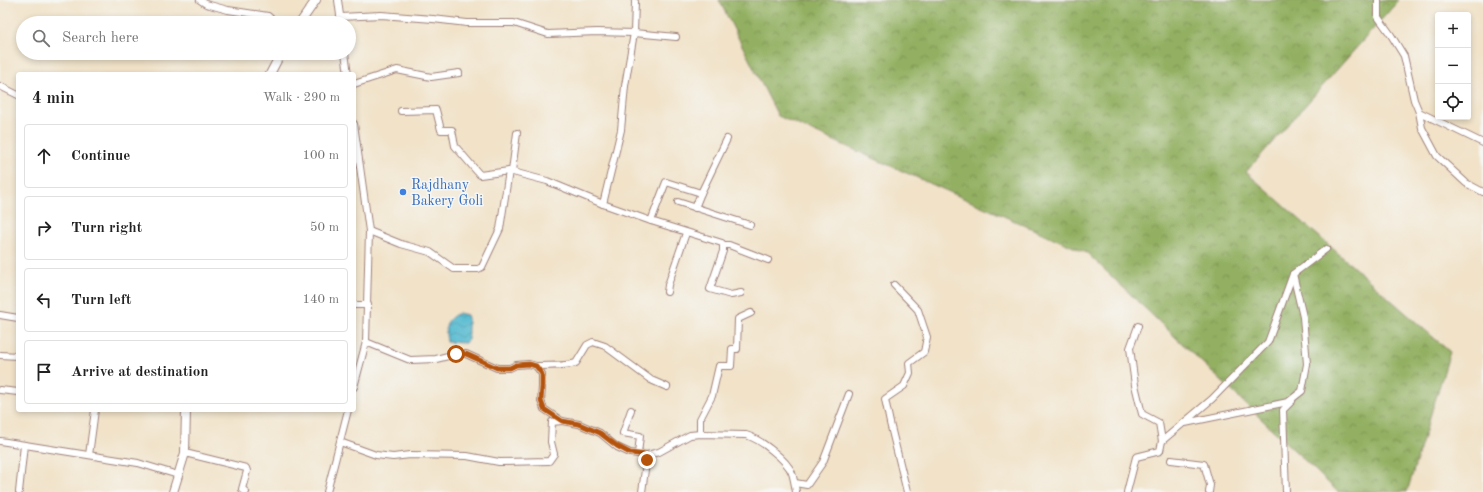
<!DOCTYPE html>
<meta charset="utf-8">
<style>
body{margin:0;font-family:"Old Standard TT",serif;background:#f6f6f6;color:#222}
.controls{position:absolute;right:12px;top:12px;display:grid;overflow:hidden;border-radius:4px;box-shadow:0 2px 6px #0003}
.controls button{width:36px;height:36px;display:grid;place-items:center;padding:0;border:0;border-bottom:1px solid #e0e0e0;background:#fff;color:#222;font:20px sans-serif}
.stop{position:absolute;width:12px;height:12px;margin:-9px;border:3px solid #b45309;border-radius:50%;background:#fff}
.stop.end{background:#b45309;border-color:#fff;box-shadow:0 1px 4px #0008}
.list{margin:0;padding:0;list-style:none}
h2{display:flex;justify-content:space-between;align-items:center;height:52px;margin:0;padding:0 16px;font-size:17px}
h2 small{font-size:13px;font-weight:400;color:#767676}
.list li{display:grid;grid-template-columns:26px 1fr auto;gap:12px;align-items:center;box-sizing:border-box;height:64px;margin:0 8px 8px;padding:0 8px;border:1px solid #e0e0e0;border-radius:4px}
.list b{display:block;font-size:15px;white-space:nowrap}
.list em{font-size:13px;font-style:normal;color:#767676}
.icon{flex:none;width:22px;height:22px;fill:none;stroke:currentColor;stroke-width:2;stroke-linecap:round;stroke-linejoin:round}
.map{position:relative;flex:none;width:1483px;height:492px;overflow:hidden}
.search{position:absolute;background:#fff;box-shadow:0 2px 6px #0003;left:16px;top:16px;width:340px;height:44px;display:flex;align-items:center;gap:10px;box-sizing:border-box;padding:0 14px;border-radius:22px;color:#767676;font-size:15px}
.panel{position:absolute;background:#fff;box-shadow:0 2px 6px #0003;left:16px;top:72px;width:340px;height:340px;border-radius:4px}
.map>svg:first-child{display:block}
.forest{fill:url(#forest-crowns);stroke:#6e6846}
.water{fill:url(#water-waves);stroke:#4e6c7e}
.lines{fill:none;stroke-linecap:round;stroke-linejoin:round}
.minor-casing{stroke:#9e807a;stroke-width:8}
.major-casing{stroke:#9e807a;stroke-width:10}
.minor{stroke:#fff;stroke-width:6}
.major{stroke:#fff;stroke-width:8}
.route{stroke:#b45309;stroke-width:5}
.shop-dot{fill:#3f7fe0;stroke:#f6f6f2;stroke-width:1.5}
.labels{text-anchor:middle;stroke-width:3;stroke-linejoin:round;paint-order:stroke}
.shop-label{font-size:14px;fill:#366cbe;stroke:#f6f6f2;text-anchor:start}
</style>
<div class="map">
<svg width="1483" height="492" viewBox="0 0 1483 492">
<defs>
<pattern id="forest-crowns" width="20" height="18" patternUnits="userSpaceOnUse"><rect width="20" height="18" fill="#93b062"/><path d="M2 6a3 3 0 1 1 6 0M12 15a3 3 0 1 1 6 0" fill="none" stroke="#7a8f51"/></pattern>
<pattern id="water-waves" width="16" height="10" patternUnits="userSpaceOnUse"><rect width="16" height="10" fill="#52bad0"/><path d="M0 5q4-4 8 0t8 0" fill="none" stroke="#4697a9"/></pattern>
</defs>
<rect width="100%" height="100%" fill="#f6f6f2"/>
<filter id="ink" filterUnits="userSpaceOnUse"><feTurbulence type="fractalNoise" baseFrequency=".025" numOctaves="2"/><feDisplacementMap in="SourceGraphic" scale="8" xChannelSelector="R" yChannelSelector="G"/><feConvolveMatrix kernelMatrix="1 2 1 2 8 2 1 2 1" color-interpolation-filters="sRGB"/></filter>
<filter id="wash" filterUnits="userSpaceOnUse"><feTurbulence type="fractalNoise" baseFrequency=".012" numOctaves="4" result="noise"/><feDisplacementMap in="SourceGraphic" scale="16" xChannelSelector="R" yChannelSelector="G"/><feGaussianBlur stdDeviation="0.9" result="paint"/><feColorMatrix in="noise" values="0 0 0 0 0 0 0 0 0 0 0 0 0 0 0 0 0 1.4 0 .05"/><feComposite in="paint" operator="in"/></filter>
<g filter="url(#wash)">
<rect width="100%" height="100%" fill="#f1e2c8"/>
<!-- forest -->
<polygon class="forest" points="719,0 1399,0 1246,172 1450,352 1407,492 1338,492 1087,253 778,116"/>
<!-- water -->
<path class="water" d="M459 313 467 315 468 318V340L465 343 447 342C445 327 444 320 459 313Z"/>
</g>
<g filter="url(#ink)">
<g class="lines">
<!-- minor casing -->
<g class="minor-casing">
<g id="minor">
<polyline points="200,0 206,4 228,10 268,16 276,23"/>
<polyline points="338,0 341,23"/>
<polyline points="1378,0 1378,17 1391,35 1404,56 1414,100 1419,112 1422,128 1437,156 1466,183 1483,192"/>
<polyline points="340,17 381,15 433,19 467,23 514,23 548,34 597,32 634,33 676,37"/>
<polyline points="345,53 348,74"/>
<polyline points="354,84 397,70 431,77 459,73"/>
<polyline points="0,86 18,95"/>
<polyline points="401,111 436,110 441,130 452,130 455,146 480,175 509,171 547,181 603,204 651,221 722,243 723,245 729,245 768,260"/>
<polyline points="1419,112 1483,143"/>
<polyline points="354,124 369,231 366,342 354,387"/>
<polyline points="512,171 517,133"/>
<polyline points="678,202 750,225"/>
<polyline points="603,204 621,130 625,86 634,33 635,2"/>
<polyline points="695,208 701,193 727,139"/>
<polyline points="651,221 666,182 701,193"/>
<polyline points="369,231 401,244 430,252 454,269 478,269 482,267 500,229 509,171"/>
<polyline points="723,245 723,251 710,289 731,295 741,293"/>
<polyline points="894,285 918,310 927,337 924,352 909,363 910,373 904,386 885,399 890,423 907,492"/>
<polyline points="667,292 668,285 686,233"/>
<polyline points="354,305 368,305"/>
<polyline points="0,315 18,318"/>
<path d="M366 342 410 360 436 359 456 354H466L497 368H510L516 365 529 364 536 366 542 374V387L541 401 544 409 562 421 579 424 600 433 617 447 630 453 647 455 659 452 690 435 700 434 746 435C760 439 787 460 792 473 794 479 795 486 796 492"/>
<polyline points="0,355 18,356"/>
<path d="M536 366C549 365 563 367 576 363L587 345 593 342 605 346 651 380 667 387"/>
<polyline points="0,390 18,392"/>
<polyline points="631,410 623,433 640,436 638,454"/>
<polyline points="1185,423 1288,402 1302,391 1307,364 1303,317 1293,274"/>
<polyline points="700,434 700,419 712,396 719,366 731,366 732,349 737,349 738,319 751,313"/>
<polyline points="0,441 138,463 178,475"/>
<polyline points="1162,441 1212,399 1268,342 1293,274 1326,249"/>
<polyline points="340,442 376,455 393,457 410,455 467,456 499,462 549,461 554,454 551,442 552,422 562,421"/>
<polyline points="185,453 246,468 247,471 242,489 246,492"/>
<polyline points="89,455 95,410"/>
<polyline points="1171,460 1204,464 1210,485 1209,492"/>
<polyline points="795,483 807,485 823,462 849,394"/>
<polyline points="19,492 24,445"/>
<polyline points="327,492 348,410"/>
<polyline points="642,492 647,455"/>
<polyline points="1127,492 1136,457 1160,451 1162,441 1159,423 1142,414 1135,385 1130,348 1138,326"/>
<polyline points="1286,492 1283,410 1292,401"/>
</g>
</g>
<!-- major casing -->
<g class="major-casing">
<g id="major">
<polyline points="300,23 316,0"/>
<polyline points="270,74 281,53"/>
<polyline points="173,492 185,453 186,410"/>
</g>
</g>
<!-- minor -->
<use href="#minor" class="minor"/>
<!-- major -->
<use href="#major" class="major"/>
</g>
</g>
<g class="lines" filter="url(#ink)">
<!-- route -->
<polyline class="route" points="456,354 466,354 497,368 510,368 516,365 529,364 536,366 542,374 542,387 541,401 544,409 562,421 579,424 600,433 617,446 630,453 647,455 647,460"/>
</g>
<!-- markers -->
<circle class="shop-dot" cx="403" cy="192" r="4"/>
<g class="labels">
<!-- shop labels -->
<g class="shop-label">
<text x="411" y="189">Rajdhany<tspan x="411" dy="16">Bakery Goli</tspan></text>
</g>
</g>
</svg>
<div class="controls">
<button>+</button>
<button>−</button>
<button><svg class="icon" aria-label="locate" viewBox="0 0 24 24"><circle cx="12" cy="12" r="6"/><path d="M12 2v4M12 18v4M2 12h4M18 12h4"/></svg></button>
</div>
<div class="stop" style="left:456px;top:354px"></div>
<div class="stop end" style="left:647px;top:460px"></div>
<div class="search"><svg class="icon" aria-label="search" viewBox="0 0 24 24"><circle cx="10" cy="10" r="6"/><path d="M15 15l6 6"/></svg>Search here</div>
<section class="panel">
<h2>4 min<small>Walk · 290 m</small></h2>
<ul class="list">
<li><svg class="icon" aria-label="ahead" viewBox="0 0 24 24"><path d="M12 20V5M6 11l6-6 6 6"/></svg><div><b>Continue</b></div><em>100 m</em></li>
<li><svg class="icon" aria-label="right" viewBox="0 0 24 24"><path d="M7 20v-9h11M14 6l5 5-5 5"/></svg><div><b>Turn right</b></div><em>50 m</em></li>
<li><svg class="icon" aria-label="left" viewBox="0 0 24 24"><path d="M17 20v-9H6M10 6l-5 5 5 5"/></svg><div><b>Turn left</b></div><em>140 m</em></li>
<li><svg class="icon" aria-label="arrive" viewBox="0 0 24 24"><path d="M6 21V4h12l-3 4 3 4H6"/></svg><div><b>Arrive at destination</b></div></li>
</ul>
</section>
</div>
